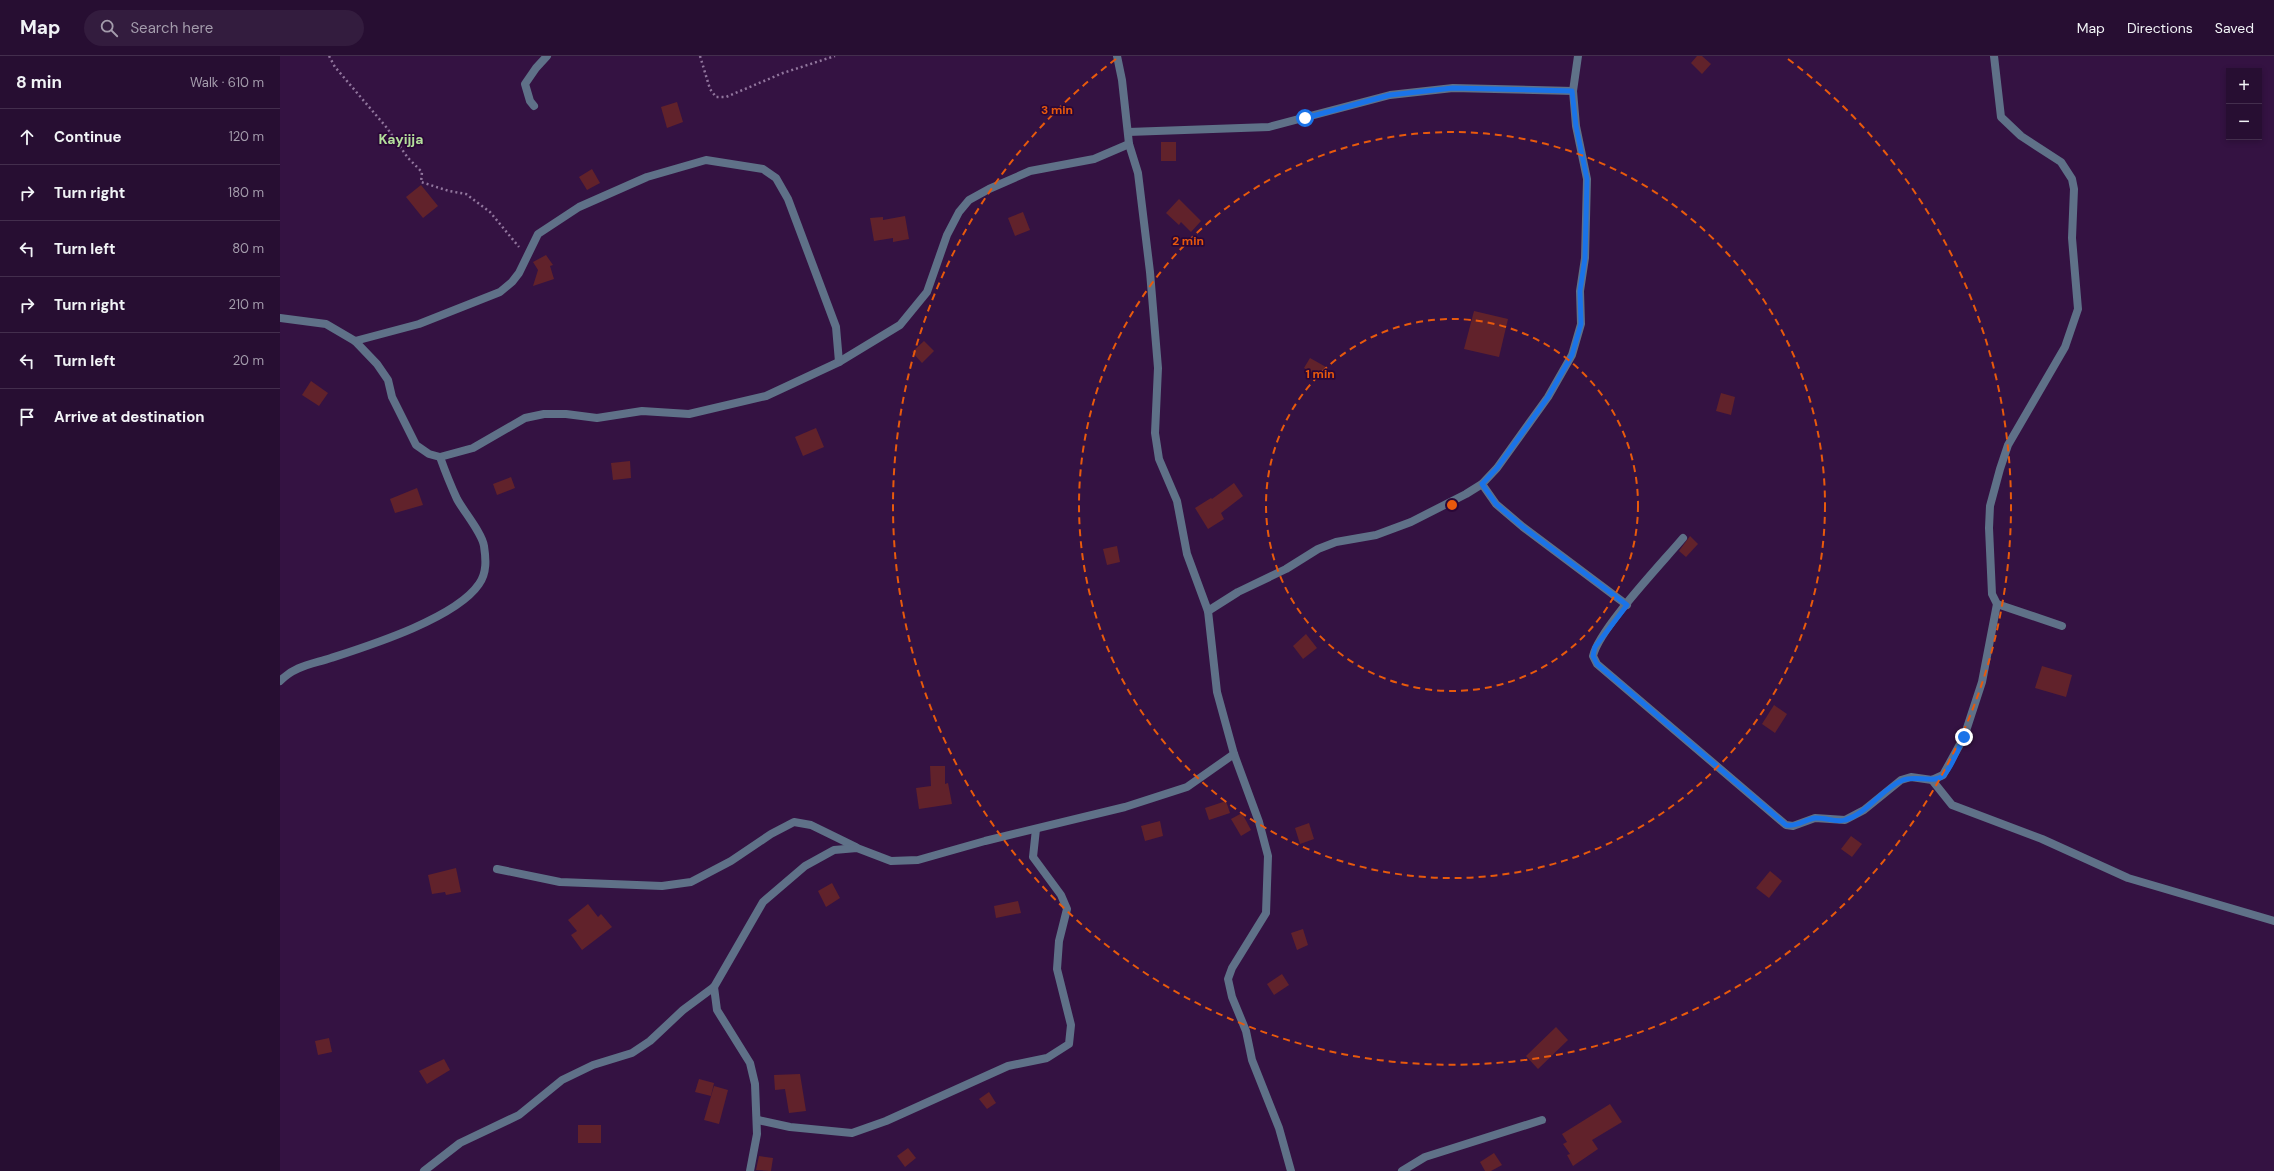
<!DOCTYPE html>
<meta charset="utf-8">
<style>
body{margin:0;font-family:"DM Sans",sans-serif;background:#331c3e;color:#f1f3f6}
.controls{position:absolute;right:12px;top:12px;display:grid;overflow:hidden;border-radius:0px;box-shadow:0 2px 6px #0003}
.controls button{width:36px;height:36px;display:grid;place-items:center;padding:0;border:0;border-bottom:1px solid #432e4d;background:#270e32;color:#f1f3f6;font:20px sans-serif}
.stop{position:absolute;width:12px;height:12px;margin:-9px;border:3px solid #1a73e8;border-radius:50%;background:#fff}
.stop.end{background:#1a73e8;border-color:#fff;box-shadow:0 1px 4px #0008}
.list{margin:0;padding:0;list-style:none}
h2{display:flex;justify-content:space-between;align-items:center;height:52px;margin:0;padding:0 16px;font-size:17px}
h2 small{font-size:13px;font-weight:400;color:#a49cac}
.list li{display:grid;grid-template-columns:26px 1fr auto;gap:12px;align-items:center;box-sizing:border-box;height:56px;padding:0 16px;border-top:1px solid #432e4d}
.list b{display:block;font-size:15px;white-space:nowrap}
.list em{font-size:13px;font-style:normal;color:#a49cac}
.icon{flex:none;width:22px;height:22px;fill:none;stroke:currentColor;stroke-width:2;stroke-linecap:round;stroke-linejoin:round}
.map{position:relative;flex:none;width:1994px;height:1115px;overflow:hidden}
header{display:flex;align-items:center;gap:24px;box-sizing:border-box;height:56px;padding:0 20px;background:#270e32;border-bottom:1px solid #432e4d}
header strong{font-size:19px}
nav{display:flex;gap:22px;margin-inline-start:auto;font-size:14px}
.search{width:280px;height:36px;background:#331c3e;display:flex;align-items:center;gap:10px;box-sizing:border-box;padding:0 14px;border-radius:22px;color:#a49cac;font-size:15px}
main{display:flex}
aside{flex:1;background:#270e32}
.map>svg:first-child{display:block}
.building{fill:#61222b}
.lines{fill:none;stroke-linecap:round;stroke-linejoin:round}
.path{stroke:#91769d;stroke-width:2.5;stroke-dasharray:2 3;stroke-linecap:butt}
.street{stroke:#5f7188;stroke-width:8}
.route{stroke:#1a73e8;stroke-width:5}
.ring{fill:none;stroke:#e8590c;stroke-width:2;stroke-dasharray:7 5}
.labels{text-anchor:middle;stroke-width:3.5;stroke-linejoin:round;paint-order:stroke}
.quarter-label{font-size:14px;font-weight:bold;fill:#b3de9b;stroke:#2a0737}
.centre{fill:#e8590c;stroke:#2a0737;stroke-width:2}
.ring-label{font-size:12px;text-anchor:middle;font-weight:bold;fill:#e8590c;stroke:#2a0737;stroke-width:3.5;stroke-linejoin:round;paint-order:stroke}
</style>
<header>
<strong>Map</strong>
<div class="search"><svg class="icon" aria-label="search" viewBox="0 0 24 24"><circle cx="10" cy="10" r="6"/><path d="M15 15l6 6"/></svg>Search here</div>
<nav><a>Map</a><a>Directions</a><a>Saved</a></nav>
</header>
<main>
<aside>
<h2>8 min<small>Walk · 610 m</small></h2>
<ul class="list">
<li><svg class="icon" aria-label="ahead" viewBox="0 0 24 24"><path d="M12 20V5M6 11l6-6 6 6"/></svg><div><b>Continue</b></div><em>120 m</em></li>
<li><svg class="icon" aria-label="right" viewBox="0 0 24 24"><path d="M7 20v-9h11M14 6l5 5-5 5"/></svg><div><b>Turn right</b></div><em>180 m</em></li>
<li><svg class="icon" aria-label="left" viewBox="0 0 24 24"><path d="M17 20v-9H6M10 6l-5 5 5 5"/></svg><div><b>Turn left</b></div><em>80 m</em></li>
<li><svg class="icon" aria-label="right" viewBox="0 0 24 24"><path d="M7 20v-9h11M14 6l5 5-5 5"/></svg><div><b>Turn right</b></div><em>210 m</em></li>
<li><svg class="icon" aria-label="left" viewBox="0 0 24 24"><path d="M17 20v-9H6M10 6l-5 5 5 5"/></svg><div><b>Turn left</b></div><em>20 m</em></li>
<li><svg class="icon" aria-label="arrive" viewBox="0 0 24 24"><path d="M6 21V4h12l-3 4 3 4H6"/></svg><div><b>Arrive at destination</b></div></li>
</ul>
</aside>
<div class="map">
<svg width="1994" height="1115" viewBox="0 0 1994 1115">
<rect width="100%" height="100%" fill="#341242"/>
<!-- building -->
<g class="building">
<polygon points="1417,0 1422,0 1431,8 1422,18 1411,7"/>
<polygon points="397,46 403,66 387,72 381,51"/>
<rect x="881" y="86" width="15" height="19"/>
<polygon points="312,113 320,127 307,134 299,121"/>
<polygon points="141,129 158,150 143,162 126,141"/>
<polygon points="899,143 921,165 911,176 901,166 899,169 886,157"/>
<polygon points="743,156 750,174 735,180 728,162"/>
<polygon points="625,160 629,183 613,186 613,182 594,185 590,162 603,161 603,164"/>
<polygon points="266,199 273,209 270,210 274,223 253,230 258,214 253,206"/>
<polygon points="1194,255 1228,263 1219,301 1184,293"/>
<polygon points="644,285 654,295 642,307 632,296"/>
<polygon points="1030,302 1046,311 1041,322 1024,312"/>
<polygon points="31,325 48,337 39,350 22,339"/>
<polygon points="1441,337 1455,341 1451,359 1436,355"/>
<polygon points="536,372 544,391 523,400 515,381"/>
<polygon points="350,405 351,422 333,424 331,407"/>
<polygon points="231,421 235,432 217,439 213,428"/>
<polygon points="954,427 963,440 941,457 944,463 928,473 915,452 931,442 932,443"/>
<polygon points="137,432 143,449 115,457 110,443"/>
<polygon points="1410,480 1418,488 1406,501 1399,495"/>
<polygon points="837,490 840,506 827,509 823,493"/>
<polygon points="1026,578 1037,592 1023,603 1013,590"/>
<polygon points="1762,610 1792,619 1786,641 1755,632"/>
<polygon points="1494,649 1507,658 1495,677 1482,668"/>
<polygon points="650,710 665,710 665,728 668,727 672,748 639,753 636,732 651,730"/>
<polygon points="946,745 950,757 929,764 925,752"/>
<polygon points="962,757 971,774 961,780 951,763"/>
<polygon points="880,765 883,780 865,785 861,770"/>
<polygon points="1029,767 1034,783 1020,788 1015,772"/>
<polygon points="1571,780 1582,788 1572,801 1561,793"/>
<polygon points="176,812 181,836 166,839 165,836 152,838 148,819"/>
<polygon points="1490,815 1502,825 1489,842 1476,832"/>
<polygon points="552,827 560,842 546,851 538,835"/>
<polygon points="738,845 741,857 716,862 714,850"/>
<polygon points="308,848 318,861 321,858 332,871 302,894 291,879 297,875 288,864"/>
<polygon points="1023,873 1028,889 1017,894 1011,877"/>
<polygon points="1002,918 1009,929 994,939 987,928"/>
<polygon points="1276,971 1288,984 1258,1013 1246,1000"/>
<polygon points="49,982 52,996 38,999 35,985"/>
<polygon points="164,1003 170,1014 147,1028 139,1015"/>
<polygon points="520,1018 526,1055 509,1057 505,1033 495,1034 494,1019"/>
<polygon points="419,1023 434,1027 431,1040 415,1036"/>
<polygon points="434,1030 448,1034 439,1068 424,1064"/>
<polygon points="709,1036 716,1047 707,1053 699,1043"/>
<polygon points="1330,1048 1342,1066 1312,1084 1318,1093 1293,1110 1287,1099 1290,1098 1283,1088 1287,1086 1282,1078"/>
<rect x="298" y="1069" width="23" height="18"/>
<polygon points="628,1092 636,1102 625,1111 617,1100"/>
<polygon points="1214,1097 1222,1109 1211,1115 1205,1115 1200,1106"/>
<polygon points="479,1100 493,1102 491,1115 476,1114"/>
</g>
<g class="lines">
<!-- path -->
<g class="path">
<polyline points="49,0 55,11 107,72 128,102 142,116 141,126 169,135 186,138 210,156 239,191"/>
<polyline points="420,0 430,33 436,41 446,41 503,17 555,0"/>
</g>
<!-- street -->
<g class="street">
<polyline points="837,0 842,24 849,88 858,117 870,216 878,312 875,377 879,403 897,445 907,498 928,555 937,636 954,698 979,766 988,800 986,857 952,912 948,923 952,941 966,975 972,1004 999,1072 1011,1115"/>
<polyline points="1714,0 1721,61 1741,80 1781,106 1792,123 1794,133 1792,182 1798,253 1785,291 1728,389 1720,413 1710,450 1709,472 1712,538 1717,548 1782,570"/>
<polyline points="254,50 250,45 245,28 256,12 267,0"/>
<polyline points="848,76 989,71 1110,39 1173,32 1293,35"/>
<polyline points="0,262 46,268 75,285 97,308 108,324 112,341 136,389 149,398 160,401 193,392 245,362 264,358 286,358 317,362 362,355 409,358 486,340 559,306 620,269 647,236 667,179 679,156 689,144 709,133 750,115 814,103 849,88"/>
<polyline points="75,285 139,268 220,236 232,226 239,217 258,178 299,151 367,121 426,104 483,113 496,122 508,143 556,271 559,306"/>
<polyline points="1202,428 1216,448 1243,471 1347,549"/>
<path d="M1403 482C1382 507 1319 573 1313 600L1317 608 1506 769 1513 770 1535 762 1565 764 1584 754 1621 724 1631 721 1652 724 1663 719 1684 681 1702 626 1717 548"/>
<polyline points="928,555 958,536 1006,513 1038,493 1056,486 1096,479 1131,466 1186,438 1202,428 1217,412 1268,341 1292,299 1301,268 1300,235 1305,202 1307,123 1296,70 1293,35 1298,0"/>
<path d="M0 625C14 610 33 608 51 602 91 589 176 562 199 528 207 517 206 503 204 490 202 477 184 456 177 443 171 430 165 415 160 401"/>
<polyline points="1652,724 1672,749 1762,783 1848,822 1994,865"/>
<polyline points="217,813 280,826 382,830 411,826 451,805 491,778 514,766 531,769 576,791"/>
<polyline points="434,931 437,954 470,1007 475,1028 477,1078 470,1115"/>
<polyline points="478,1064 510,1071 572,1077 606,1065 728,1010 767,1002 789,988 791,969 777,913 779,885 787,853 781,839 753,801 756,773"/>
<polyline points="144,1115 180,1087 239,1059 282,1024 313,1009 352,997 370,985 403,954 434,931 483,846 525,810 554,794 577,792 611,805 638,804 705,785 845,751 907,731 954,698"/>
<polyline points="1122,1115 1145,1101 1262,1064"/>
</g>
</g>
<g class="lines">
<!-- route -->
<path class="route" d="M1025 62 1110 39 1173 32 1292 35 1296 70 1307 123 1305 202 1300 235 1301 268 1292 299 1268 341 1217 412 1202 428 1216 448 1243 471 1347 549 1315 591 1313 600 1317 608 1506 769C1517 771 1524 764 1535 762 1545 761 1556 767 1565 764 1588 757 1601 733 1623 724 1635 719 1656 728 1664 719 1673 709 1678 693 1684 681"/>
</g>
<!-- distance rings -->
<g class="ring">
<circle cx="1172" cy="449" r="186"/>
<circle cx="1172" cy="449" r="373"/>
<path d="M1508 3A559 559 0 1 1 836 3"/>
</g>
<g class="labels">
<!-- quarter labels -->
<g class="quarter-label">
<text x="121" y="88">Kayijja</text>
</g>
</g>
<circle cx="1172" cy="449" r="6" class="centre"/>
<g class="ring-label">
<text x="777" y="58">3 min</text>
<text x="908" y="189">2 min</text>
<text x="1040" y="322">1 min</text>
</g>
</svg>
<div class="controls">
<button>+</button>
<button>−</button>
</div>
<div class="stop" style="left:1025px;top:62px"></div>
<div class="stop end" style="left:1684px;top:681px"></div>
</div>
</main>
